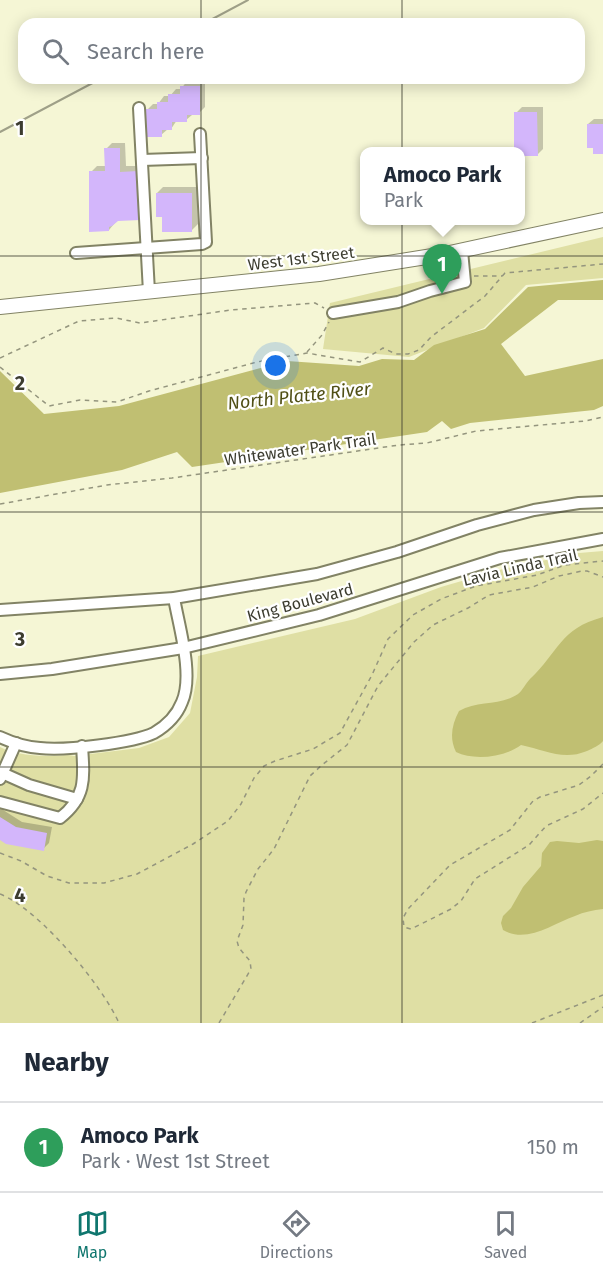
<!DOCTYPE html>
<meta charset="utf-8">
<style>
body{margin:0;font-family:"Fira Sans",sans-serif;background:#f6f6f7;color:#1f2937}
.you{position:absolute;left:276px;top:366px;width:21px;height:21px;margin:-15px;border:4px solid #fff;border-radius:50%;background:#1a73e8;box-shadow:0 0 0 9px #1a73e833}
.badge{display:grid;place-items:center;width:39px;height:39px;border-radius:50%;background:#0f766e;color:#fff;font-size:20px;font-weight:700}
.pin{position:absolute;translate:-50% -50px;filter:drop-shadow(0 2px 3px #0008)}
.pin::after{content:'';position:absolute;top:32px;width:21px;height:18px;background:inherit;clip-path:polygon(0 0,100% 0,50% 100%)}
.popup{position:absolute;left:360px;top:147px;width:165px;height:78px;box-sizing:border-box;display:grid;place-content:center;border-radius:12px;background:#fff;filter:drop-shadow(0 2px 4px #0005);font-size:20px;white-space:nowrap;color:#747a83}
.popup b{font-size:22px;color:#1f2937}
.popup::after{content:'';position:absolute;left:50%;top:100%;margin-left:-12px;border:12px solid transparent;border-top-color:#fff}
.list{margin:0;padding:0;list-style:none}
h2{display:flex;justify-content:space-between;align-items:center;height:78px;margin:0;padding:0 24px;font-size:26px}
h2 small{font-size:20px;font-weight:400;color:#747a83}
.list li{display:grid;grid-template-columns:39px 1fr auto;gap:18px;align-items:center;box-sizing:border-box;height:90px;padding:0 24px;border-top:2px solid #e0e1e3}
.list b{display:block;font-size:22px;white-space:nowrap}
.list p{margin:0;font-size:20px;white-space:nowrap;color:#747a83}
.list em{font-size:20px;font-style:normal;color:#747a83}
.icon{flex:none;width:33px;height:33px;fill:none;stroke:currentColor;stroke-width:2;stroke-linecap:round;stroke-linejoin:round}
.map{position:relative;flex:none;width:603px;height:1023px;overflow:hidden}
.search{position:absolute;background:#fff;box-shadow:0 3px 15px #0003;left:18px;right:18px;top:18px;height:66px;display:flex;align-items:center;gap:15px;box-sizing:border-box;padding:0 21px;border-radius:18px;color:#747a83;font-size:22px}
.sheet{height:168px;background:#fff}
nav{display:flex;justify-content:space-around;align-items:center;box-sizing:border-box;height:84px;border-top:2px solid #e0e1e3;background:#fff;font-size:16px;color:#747a83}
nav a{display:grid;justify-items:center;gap:3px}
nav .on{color:#0f766e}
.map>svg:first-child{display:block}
.green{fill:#dfdfa4}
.water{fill:#c0bf72}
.shadow{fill:#0003}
.building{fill:#d3b6fb}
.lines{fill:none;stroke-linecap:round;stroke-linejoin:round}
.minor-casing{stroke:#828365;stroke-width:14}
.major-casing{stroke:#828365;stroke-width:16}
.path{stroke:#94957e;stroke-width:1.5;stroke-dasharray:4.5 4.5;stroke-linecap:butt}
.minor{stroke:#fff;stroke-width:10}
.major{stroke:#fff;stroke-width:14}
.rail{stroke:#9fa088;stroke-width:2}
.grid{fill:none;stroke:#3c3c2f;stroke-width:1.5;stroke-opacity:0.55}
.labels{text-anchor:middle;stroke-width:4.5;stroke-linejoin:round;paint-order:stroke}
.street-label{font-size:16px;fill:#3c3c2f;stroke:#fff}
.water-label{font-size:18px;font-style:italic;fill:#504f15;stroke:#fff}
.grid-label{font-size:20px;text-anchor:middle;font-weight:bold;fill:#3c3c2f;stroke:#fff;stroke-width:4.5;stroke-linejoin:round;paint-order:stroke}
</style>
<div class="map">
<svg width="603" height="1023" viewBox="0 0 603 1023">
<rect width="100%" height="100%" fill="#f5f6d5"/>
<!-- green -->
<g class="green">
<polygon points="603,237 603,278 526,285 484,328 409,357 323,349 330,303"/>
<path d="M603 551V1023H0V747C15 755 36 756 54 756 61 756 67 754 74 756L139 748 169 737 190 713 197 677 198 656 355 619 441 587 503 569 579 553Z"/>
</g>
<!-- water -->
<g class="water">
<polygon points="603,280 603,300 558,300 501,344 525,376 603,359 603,406 594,410 470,423 451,429 442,421 427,432 192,467 177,452 122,470 0,493 0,371 44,414 119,406 287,361 359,366 382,359 414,360 434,345 485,329 528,287"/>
<path d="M603 617V741C599 746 593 748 587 751 563 761 545 750 521 745 505 757 474 761 456 752 449 738 452 724 459 711 478 700 500 706 518 694 523 690 525 684 530 679 559 652 559 629 603 617Z"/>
<path d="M597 840 603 841V909C593 910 584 912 575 916 552 924 527 944 503 930L501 923 503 916 511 908 523 887 541 866 542 853 550 842 557 841 579 843Z"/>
</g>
<!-- shadow -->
<g class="shadow">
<polygon points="187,81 205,81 205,107 199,113 192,115 186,120 177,120 171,129 168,129 161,135 147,110 153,104 158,104 164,96 170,96 176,89 181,89"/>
<polygon points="522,107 543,107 543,149 537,155 520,155 516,113"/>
<polygon points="594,119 603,119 603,152 588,124"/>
<polygon points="112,143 125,143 126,166 144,166 118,219 109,230 91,172 97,166 106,166 106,149"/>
<polygon points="163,187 197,187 198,224 192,230 163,215 157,193"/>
<polygon points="0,808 22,822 52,827 49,843 43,849 0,838"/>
</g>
<!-- building -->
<g class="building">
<polygon points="180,86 200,86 200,115 187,115 187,122 172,122 172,130 162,130 162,137 145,137 145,109 157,109 157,102 168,102 168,94 180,94"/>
<polygon points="514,112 537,112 538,156 520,156 520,152 514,152"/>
<polygon points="587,124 603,124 603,154 593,154 593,148 587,148"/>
<polygon points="104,148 120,148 120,172 138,171 140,220 118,221 112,226 109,227 109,231 89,232 89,171 105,171"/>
<polygon points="156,193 192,193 192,232 162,232 162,217 156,217"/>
<polygon points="0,817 16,827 47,833 44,851 6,844 0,840"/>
</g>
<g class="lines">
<!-- minor casing -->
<g class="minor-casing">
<g id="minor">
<polyline points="139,108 149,292"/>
<polyline points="142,160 202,158"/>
<polyline points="76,253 202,244 206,242 200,134"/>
<polyline points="333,313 398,302 430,291 465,282 462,251"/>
<polyline points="0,610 174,598 317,574 397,552 477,525 534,510 579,503 603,502"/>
<polyline points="0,674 52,669 183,648 319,615 500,558 603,539"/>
<path d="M0 737C13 743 26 747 40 748 64 751 133 743 154 733 166 726 177 715 182 702 194 675 179 627 174 598"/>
<polyline points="0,772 29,785 77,799"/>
<polyline points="0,779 16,743"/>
<path d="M0 802 60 818C87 797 84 777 82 746"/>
</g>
</g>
<!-- major casing -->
<g class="major-casing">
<polyline id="major" points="0,307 319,274 445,254 603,220"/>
</g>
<!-- path -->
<g class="path">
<polyline points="474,276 502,276"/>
<polyline points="307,352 322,335 329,322"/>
<polyline points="0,358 79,321 116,318 140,323 231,310 315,303 324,308"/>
<polyline points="0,367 49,406 80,400 117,402 149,391 257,362 307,353 360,362 383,348 396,354 408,354 419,350 431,337 485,296 505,273 603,264"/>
<polyline points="0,504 107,485 172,478 399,445 427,443 476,431 585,421 603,417"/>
<polyline points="603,764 591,776 579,785 540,797 533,801 510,830 450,865 408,909 403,918 404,927 411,929 451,909 461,901 475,879 529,845 546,826 583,809 603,793"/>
<polyline points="0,853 21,861 47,876 69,883 104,883 137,874 193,844 228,821 241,804 254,778 264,766 275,761 313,749 340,733 372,675 388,639 413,615 441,599 476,586 537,575 565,565 603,561"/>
<path d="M0 894C39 909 102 985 119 1023"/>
<polyline points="219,1023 251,969 250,961 239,948 237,941 243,925 244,898 246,892 258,869 274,849 310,776 322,765 347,745 378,686 414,642 433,625 468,608 489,595 533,587 559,576 582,571 587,571 603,577"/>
<polyline points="532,1023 603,995"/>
<polyline points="580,1023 603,1007"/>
</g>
<!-- minor -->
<use href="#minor" class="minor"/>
<!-- major -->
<use href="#major" class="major"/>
<!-- rail -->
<g class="rail">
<polyline points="203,24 248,0"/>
<polyline points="0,132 102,78"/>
</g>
</g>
<!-- grid -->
<path class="grid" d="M201 0V24M402 0V24M201 78V1023M402 78V1023M0 256H603M0 512H603M0 767H603"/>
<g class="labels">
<!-- street labels -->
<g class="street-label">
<text transform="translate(301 258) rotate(-7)" y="6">West 1st Street</text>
<text transform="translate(300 449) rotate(-8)" y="6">Whitewater Park Trail</text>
<text transform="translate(520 567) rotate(-13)" y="6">Lavia Linda Trail</text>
<text transform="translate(300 602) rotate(-15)" y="6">King Boulevard</text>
</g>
<!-- water labels -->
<g class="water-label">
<text transform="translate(299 396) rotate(-6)" y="6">North Platte River</text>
</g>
</g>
<g class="grid-label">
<text x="20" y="135">1</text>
<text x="20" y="390">2</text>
<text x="20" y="646">3</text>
<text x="20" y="902">4</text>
</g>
</svg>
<div class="you"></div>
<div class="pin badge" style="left:442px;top:294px;background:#2e9e5b">1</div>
<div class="popup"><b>Amoco Park</b>Park</div>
<div class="search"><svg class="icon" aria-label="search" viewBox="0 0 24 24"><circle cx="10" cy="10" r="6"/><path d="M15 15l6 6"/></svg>Search here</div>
</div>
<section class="sheet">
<h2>Nearby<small></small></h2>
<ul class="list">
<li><span class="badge" style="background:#2e9e5b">1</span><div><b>Amoco Park</b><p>Park · West 1st Street</p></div><em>150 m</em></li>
</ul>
</section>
<nav>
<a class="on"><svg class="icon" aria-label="map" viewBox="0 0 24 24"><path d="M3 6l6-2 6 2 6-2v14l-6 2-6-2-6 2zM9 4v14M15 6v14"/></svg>Map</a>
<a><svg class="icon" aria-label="directions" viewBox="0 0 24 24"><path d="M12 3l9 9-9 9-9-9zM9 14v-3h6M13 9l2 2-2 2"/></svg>Directions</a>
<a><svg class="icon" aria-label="saved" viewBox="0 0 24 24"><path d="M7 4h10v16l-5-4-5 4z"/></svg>Saved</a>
</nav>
